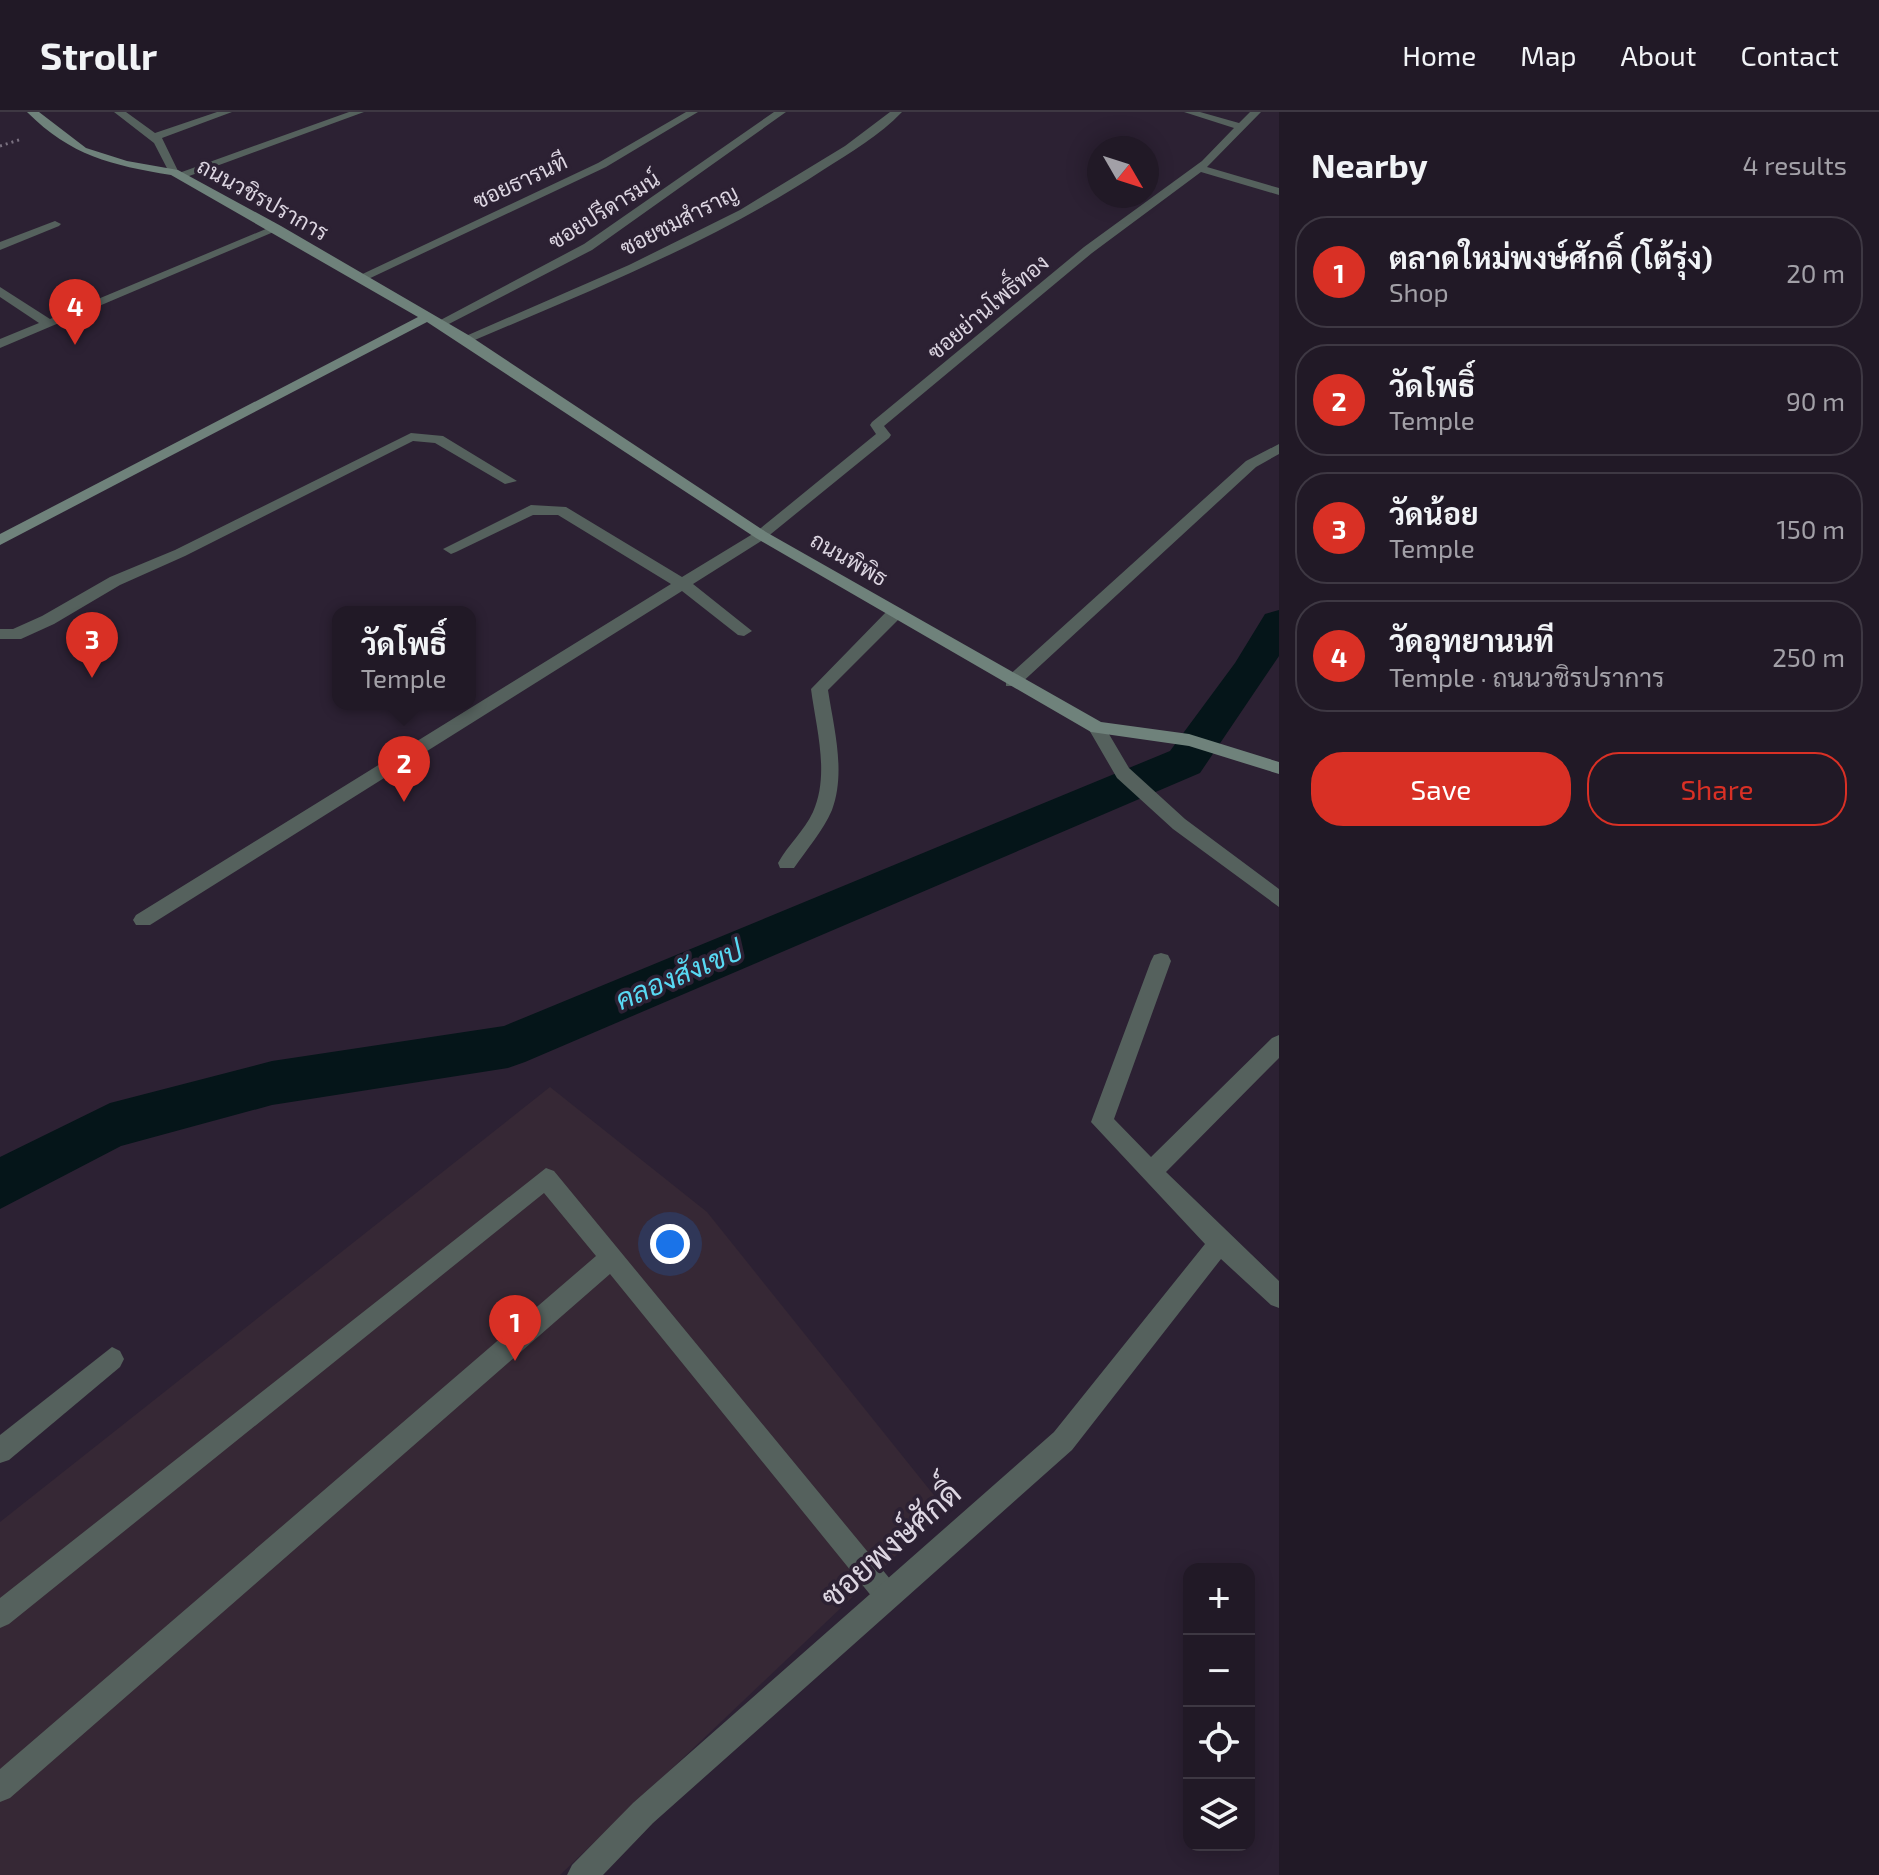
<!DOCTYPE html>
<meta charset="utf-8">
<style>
body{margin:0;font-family:"Exo 2",Sarabun,sans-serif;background:#2d2632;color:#f1f3f6}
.controls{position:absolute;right:24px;bottom:24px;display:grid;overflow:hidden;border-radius:16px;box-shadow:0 4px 20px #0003}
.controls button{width:72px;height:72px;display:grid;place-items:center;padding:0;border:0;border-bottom:2px solid #3e3843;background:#211926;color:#f1f3f6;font:40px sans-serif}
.compass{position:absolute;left:1087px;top:24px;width:72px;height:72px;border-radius:50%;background:#211926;box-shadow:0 4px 20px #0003;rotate:129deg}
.you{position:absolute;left:670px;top:1132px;width:28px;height:28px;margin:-20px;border:6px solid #fff;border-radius:50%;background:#1a73e8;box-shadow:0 0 0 12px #1a73e833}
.badge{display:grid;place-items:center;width:52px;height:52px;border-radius:50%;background:#d93025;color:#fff;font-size:26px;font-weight:700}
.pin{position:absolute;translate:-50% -66px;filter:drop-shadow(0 2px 4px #0008)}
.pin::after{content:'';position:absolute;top:42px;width:28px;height:24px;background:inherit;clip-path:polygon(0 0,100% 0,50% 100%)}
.popup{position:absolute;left:332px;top:494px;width:144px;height:104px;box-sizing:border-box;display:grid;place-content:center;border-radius:16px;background:#211926;filter:drop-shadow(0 2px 6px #0005);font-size:26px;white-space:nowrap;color:#a2a0a7}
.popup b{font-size:30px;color:#f1f3f6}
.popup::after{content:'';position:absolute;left:50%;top:100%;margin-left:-16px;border:16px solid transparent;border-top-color:#211926}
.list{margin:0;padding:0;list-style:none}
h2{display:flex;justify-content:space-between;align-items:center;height:104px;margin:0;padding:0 32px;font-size:34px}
h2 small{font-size:26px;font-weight:400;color:#a2a0a7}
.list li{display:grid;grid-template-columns:52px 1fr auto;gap:24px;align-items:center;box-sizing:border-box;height:112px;margin:0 16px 16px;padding:0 16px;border:2px solid #3e3843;border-radius:32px}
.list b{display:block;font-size:30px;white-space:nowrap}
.list p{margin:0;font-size:26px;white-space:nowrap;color:#a2a0a7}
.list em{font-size:26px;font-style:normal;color:#a2a0a7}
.actions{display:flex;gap:16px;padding:24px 32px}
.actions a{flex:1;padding:18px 0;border:2px solid #d93025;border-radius:32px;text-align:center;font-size:28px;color:#d93025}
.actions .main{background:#d93025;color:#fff}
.icon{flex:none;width:44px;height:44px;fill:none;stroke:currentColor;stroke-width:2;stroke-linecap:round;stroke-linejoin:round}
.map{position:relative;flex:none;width:1279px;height:1763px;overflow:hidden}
header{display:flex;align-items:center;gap:48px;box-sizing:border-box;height:112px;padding:0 40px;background:#211926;border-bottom:2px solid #3e3843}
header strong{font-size:38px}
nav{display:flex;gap:44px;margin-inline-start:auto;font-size:28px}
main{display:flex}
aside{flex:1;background:#211926}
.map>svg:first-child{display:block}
.commercial{fill:#362835}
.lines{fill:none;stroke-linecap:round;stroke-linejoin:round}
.canal{fill:#051519;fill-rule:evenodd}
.path{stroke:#7b7281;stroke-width:3;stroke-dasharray:2 4;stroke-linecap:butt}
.lane{fill:#55615d;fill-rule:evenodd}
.street{fill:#55615d;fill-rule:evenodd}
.secondary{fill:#6f827b;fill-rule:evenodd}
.labels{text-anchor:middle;stroke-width:7;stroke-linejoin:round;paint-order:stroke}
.far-street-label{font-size:22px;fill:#dcd5e1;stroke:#2c2133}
.water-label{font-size:28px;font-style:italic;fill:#58d9f3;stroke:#2c2133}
.near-street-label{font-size:32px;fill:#dcd5e1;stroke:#2c2133}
</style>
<header>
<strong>Strollr</strong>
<nav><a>Home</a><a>Map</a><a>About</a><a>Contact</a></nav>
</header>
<main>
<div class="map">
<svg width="1279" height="1763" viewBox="0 0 1279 1763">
<rect width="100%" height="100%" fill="#2c2133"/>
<!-- commercial -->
<polygon class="commercial" points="550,975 707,1100 945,1397 560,1763 0,1763 0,1410"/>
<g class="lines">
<!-- canal -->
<polygon class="canal" points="1279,498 1279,544 1200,661 525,950 508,956 272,993 121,1034 0,1097 0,1045 110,991 272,949 504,914 1170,639 1235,551 1265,502"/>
<!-- path -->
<polyline class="path" points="0,34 22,27"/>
<!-- lane -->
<g class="lane">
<polygon points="411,321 443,324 517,369 505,372 435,331 413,329 185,444 120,473 54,512 21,527 0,527 0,517 13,517 42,504 110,465 175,438"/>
<polygon points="531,393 566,395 682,465 756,420 766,420 766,426 693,472 752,519 744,524 738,523 682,479 150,813 136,813 133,808 136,803 671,472 558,403 533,403 456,440 451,442 443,437"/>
<polygon points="546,1056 554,1059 895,1473 899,1482 895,1491 886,1495 877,1491 610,1162 10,1686 0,1690 0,1657 596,1144 544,1081 9,1512 0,1516 0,1486"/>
</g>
<!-- street -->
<g class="street">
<polygon points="114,0 126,0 155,21 217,0 232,0 162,26 179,61 349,0 364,0 181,67 170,62 154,31"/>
<polygon points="686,0 698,0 606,55 364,169 354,166 598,51"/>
<polygon points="774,0 786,0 592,138 443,215 433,212 584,132"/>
<path d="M890 0H902C880 23 850 41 823 58 713 130 590 179 470 230L459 227 629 153 740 98 845 34Z"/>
<polygon points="1184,0 1200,0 1239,11 1250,0 1261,0 1207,55 1279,76 1279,83 1201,60 1092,141 884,314 891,323 889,326 766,426 756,426 756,420 876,322 870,313 872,310 1084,135 1202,49 1234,16"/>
<polygon points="55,109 61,112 59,114 0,138 0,130"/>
<polygon points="273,114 283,116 0,236 0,227 39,211 0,185 0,175 50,207"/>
<polygon points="1279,332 1279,342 1256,355 1018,574 1006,574 1006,566 1246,349"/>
<path d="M895 496 901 497V505L828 578C834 617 846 660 832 698 823 719 807 737 794 756H780L778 751C788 733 804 719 813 700 830 662 816 616 811 577L889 497Z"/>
<polygon points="1097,610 1103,612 1129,656 1185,707 1279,777 1279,795 1173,717 1117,666 1088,616"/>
<polygon points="1161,841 1168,843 1171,849 1114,1007 1151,1045 1272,926 1279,923 1279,946 1166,1060 1279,1169 1279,1196 1271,1193 1221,1147 1072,1338 653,1711 603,1763 567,1763 572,1753 633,1691 1054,1320 1205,1132 1091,1010 1151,849 1154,843"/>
<polygon points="112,1235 120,1239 124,1247 120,1255 9,1348 0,1351 0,1323"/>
</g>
<!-- secondary -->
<path class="secondary" d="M27 0H39L86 36 127 49 178 58 281 114 470 224 766 420 1101 610 1189 622 1279 650V662L1189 634 1091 620 756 426 427 210 0 433V422L418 205 171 63C111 53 71 44 27 0Z"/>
</g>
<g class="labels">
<!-- far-street labels -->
<g class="far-street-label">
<text transform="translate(520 69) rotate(-25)" y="8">ซอยธารนที</text>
<text transform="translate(263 87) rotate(29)" y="8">ถนนวชิรปราการ</text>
<text transform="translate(604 98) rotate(-32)" y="8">ซอยปรีดารมน์</text>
<text transform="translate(679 108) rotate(-27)" y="8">ซอยชมสำราญ</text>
<text transform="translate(988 195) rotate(-40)" y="8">ซอยย่านโพธิ์ทอง</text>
<text transform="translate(849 447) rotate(30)" y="8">ถนนพิพิธ</text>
</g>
<!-- water labels -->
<g class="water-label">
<text transform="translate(679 863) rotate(-23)" y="10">คลองสังเขป</text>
</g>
<!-- near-street labels -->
<g class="near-street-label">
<text transform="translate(891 1433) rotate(-41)" y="11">ซอยพงษ์ศักดิ์</text>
</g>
</g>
</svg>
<div class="controls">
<button>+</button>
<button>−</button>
<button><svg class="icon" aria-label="locate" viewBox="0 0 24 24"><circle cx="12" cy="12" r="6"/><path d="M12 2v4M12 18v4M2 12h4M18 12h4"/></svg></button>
<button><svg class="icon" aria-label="layers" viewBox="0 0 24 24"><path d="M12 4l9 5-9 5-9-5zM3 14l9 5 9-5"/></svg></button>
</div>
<svg class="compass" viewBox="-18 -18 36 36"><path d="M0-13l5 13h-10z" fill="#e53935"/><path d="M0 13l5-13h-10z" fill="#a2a0a7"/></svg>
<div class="you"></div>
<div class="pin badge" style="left:515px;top:1249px">1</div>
<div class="pin badge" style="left:404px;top:690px">2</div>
<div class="popup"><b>วัดโพธิ์</b>Temple</div>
<div class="pin badge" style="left:92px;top:566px">3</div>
<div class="pin badge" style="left:75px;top:233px">4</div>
</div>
<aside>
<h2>Nearby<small>4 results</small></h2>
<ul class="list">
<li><span class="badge">1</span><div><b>ตลาดใหม่พงษ์ศักดิ์ (โต้รุ่ง)</b><p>Shop</p></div><em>20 m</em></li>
<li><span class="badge">2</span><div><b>วัดโพธิ์</b><p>Temple</p></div><em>90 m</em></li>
<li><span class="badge">3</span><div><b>วัดน้อย</b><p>Temple</p></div><em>150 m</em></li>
<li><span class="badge">4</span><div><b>วัดอุทยานนที</b><p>Temple · ถนนวชิรปราการ</p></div><em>250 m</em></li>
</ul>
<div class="actions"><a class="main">Save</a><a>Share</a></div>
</aside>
</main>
